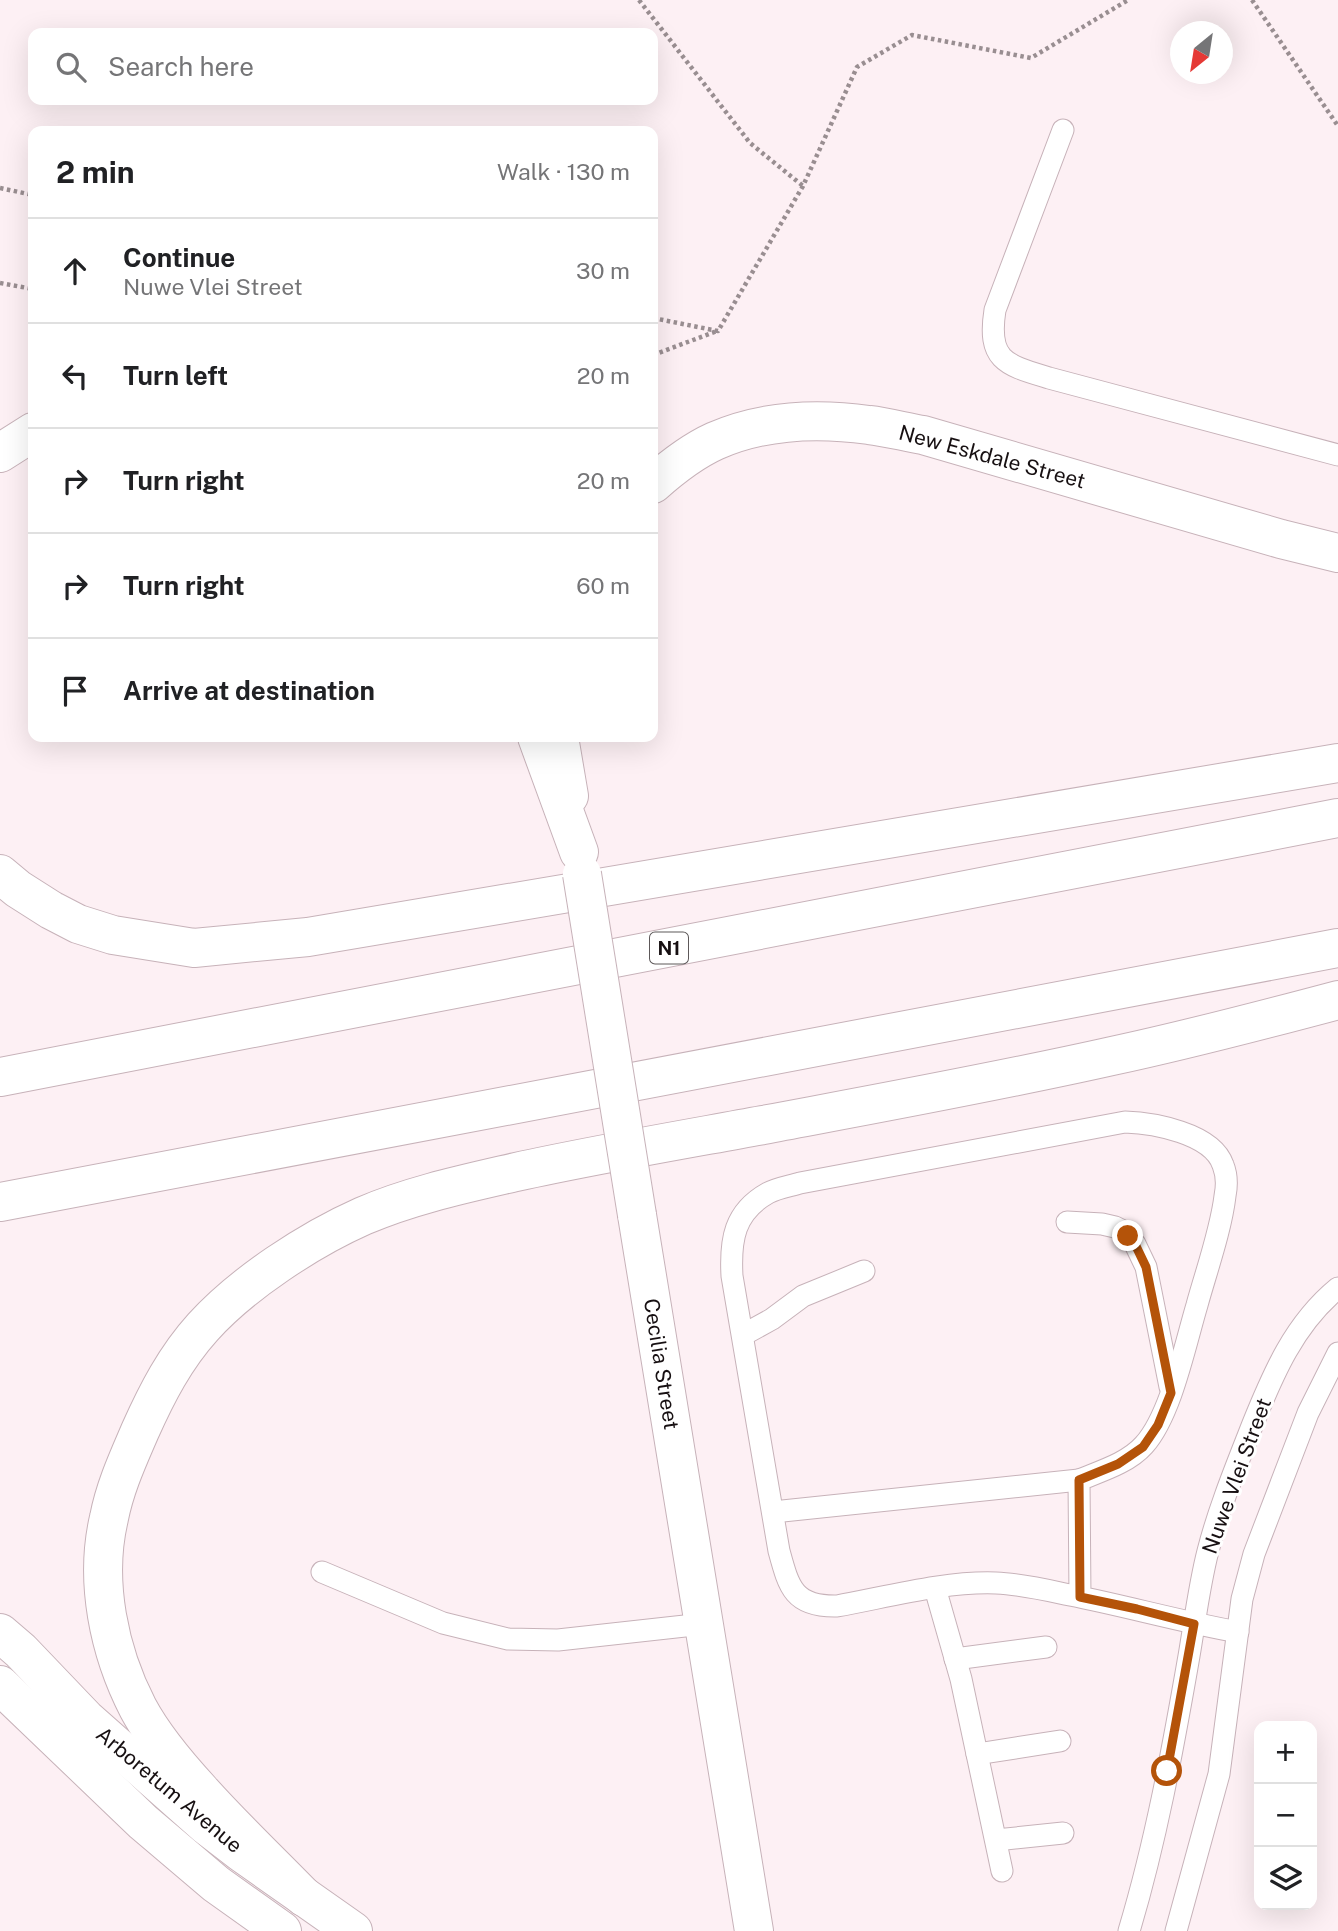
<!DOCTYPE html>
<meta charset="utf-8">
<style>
body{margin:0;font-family:"Public Sans",sans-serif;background:#f6f6f6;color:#202124}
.controls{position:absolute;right:21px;bottom:21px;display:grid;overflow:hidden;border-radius:14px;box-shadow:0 7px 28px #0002}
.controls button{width:63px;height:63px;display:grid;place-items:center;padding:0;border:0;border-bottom:2px solid #e0e0e0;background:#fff;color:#202124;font:35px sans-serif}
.compass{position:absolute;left:1170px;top:21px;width:63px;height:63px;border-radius:50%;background:#fff;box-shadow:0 7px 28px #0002;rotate:210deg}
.stop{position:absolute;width:21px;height:21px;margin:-16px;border:5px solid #b45309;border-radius:50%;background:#fff}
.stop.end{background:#b45309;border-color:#fff;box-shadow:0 2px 7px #0008}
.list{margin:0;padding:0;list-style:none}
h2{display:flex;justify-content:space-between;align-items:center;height:91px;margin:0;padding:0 28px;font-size:30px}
h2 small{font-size:23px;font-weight:400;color:#757577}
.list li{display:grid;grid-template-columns:46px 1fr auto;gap:21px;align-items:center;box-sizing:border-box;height:105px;padding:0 28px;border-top:2px solid #e0e0e0}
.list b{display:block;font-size:26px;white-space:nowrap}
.list p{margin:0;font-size:23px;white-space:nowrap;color:#757577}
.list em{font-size:23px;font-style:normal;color:#757577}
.icon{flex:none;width:38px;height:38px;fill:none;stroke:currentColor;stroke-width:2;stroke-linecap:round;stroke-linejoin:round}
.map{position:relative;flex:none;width:1338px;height:1931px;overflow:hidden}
.search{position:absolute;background:#fff;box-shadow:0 7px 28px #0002;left:28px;top:28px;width:630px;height:77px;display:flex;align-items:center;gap:18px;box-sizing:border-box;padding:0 24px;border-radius:14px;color:#757577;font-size:26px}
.panel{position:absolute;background:#fff;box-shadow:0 7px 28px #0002;left:28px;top:126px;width:630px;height:616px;border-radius:14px}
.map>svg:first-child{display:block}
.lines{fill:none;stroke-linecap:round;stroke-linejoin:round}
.service-casing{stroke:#c7b2b9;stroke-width:23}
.minor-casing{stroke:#c7b2b9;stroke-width:40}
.tertiary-casing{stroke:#c7b2b9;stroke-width:40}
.motorway-casing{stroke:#c7b2b9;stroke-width:40}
.path{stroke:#998e91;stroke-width:4.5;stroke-dasharray:3.5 3.5;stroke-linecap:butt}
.service{stroke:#fff;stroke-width:21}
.minor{stroke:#fff;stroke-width:38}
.tertiary{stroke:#fff;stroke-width:38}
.motorway{stroke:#fff;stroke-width:38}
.tertiary-bridge-casing{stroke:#c7b2b9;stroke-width:40;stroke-linecap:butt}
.tertiary-bridge{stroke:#fff;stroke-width:38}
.route{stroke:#b45309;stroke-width:9}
.labels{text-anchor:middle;stroke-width:6;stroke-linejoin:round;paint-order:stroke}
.shield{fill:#fff;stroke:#5d5859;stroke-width:2}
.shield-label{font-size:19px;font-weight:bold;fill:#171012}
.street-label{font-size:21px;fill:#171012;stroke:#fff}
</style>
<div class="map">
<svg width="1338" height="1931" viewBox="0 0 1338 1931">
<rect width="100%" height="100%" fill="#fdf0f4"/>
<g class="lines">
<!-- service casing -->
<g class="service-casing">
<g id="service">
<path d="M1063 130 995 310C987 361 1006 365 1049 378L1338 455"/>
<polyline points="1067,1222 1102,1224 1115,1227 1123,1231 1135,1244 1146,1267 1170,1387"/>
<polyline points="743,1335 772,1319 803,1296 864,1271"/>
<polyline points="773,1512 1079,1480"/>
<polyline points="322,1572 443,1623 508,1639 558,1640 703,1624"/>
<polyline points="935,1588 961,1679 1002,1871"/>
<path d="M1080 1597 1079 1480C1101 1471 1128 1463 1144 1445 1171 1415 1185 1345 1197 1305 1206 1272 1221 1230 1225 1196 1227 1186 1227 1175 1223 1165 1212 1133 1153 1123 1125 1122L800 1183C790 1186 777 1188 768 1193 734 1212 730 1240 732 1276L779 1551C789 1588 794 1607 837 1606 887 1597 946 1581 996 1583 1021 1584 1046 1590 1070 1595 1126 1606 1182 1622 1238 1632"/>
<polyline points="955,1659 1046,1647"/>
<polyline points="977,1754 1060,1741"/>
<polyline points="996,1840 1063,1833"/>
<path d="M1129 1931C1156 1841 1173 1748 1189 1656 1195 1621 1199 1586 1208 1551 1219 1508 1236 1467 1252 1426 1273 1374 1294 1324 1338 1288"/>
<polyline points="1176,1931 1219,1774 1242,1599 1254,1554 1308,1413 1338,1353"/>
</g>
</g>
<!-- minor casing -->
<g class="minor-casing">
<g id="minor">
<polyline points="0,1633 21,1651 86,1719 207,1826 242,1853 353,1931"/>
<polyline points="0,1685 143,1822 216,1884 282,1931"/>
</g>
</g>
<!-- tertiary casing -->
<g class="tertiary-casing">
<g id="tertiary">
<path d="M653 484C671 468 693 451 715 441 763 420 819 418 869 425 887 427 905 432 923 435L1281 539 1338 553"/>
<polyline points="559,737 569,796"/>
<polyline points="637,1215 754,1931"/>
</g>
</g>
<!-- motorway casing -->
<g class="motorway-casing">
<g id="motorway">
<polyline points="0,453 33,432"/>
<polyline points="537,737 579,852"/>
<polyline points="0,874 18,889 51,910 78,924 113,935 194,948 308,937 1338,763"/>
<polyline points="0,1077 1338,818"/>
<polyline points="0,1202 1338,948"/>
<path d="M304 1897C269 1861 233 1827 200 1790 177 1765 154 1738 138 1708 109 1652 94 1581 109 1518 115 1487 128 1459 140 1431 157 1393 175 1358 203 1327 243 1283 309 1240 363 1216 412 1195 464 1184 516 1172 598 1154 681 1140 763 1125 880 1103 996 1082 1112 1056 1187 1040 1263 1020 1338 1000"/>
</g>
</g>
<!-- path -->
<g class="path">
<polyline points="639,0 750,143 803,186"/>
<polyline points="1252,0 1338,126"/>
<polyline points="0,188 33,195"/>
<polyline points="0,283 33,289"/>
<polyline points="653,318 718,331 803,186 857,67 912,35 1031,58 1128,0"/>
<polyline points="653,355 717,331"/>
</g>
<!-- service -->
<use href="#service" class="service"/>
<!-- minor -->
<use href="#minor" class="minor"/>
<!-- tertiary -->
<use href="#tertiary" class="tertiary"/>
<!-- motorway -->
<use href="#motorway" class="motorway"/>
<!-- tertiary-bridge casing -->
<g class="tertiary-bridge-casing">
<polyline id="tertiary-bridge" points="582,874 637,1215"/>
</g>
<!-- tertiary-bridge -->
<use href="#tertiary-bridge" class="tertiary-bridge"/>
</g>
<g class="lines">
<!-- route -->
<polyline class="route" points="1128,1236 1135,1244 1146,1267 1171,1393 1158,1425 1143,1447 1118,1464 1079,1480 1080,1597 1137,1609 1194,1624 1167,1771"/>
</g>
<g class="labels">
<!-- shield labels -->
<rect class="shield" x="650" y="932.5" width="38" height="31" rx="5"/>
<g class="shield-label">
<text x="669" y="955">N1</text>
</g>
<!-- street labels -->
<g class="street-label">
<text transform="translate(992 457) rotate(15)" y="7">New Eskdale Street</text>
<text transform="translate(661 1364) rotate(81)" y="7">Cecilia Street</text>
<text transform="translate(1237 1476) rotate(-70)" y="7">Nuwe Vlei Street</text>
<text transform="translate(169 1790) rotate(40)" y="7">Arboretum Avenue</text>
</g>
</g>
</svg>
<div class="controls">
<button>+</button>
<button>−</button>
<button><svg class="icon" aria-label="layers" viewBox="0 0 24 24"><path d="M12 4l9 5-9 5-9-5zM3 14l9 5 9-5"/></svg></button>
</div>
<svg class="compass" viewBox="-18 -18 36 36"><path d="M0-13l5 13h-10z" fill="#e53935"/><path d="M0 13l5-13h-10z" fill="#757577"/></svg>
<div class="stop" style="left:1167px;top:1771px"></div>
<div class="stop end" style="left:1128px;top:1236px"></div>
<div class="search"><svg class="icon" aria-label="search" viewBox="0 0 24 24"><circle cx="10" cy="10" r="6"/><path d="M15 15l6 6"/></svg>Search here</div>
<section class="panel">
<h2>2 min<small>Walk · 130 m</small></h2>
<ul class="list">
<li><svg class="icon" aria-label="ahead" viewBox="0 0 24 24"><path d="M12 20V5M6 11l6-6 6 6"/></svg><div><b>Continue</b><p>Nuwe Vlei Street</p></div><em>30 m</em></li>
<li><svg class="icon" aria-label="left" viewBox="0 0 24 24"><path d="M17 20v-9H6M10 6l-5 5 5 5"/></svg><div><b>Turn left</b></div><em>20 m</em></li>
<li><svg class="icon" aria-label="right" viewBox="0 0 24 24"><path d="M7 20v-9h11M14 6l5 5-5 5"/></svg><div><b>Turn right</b></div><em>20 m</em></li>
<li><svg class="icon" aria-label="right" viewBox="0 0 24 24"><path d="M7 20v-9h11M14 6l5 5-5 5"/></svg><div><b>Turn right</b></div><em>60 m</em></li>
<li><svg class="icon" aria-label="arrive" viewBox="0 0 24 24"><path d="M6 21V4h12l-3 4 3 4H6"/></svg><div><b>Arrive at destination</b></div></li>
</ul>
</section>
</div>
